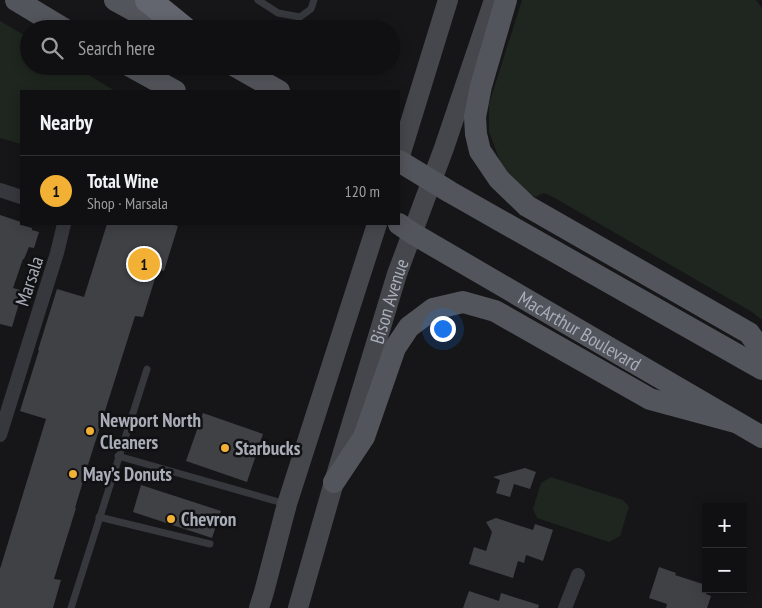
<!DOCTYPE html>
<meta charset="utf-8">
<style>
body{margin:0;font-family:"PT Sans Narrow",sans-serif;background:#19191b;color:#f1f3f6}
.controls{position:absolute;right:15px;bottom:15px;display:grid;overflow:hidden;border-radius:0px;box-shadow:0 2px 12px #0003}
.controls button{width:45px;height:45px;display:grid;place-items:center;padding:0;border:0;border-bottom:1px solid #303032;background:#101012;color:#f1f3f6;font:25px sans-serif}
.you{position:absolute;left:442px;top:328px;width:18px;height:18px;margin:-12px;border:4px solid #fff;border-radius:50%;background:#1a73e8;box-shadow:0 0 0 8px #1a73e833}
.badge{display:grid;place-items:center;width:32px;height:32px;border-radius:50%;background:#f2b134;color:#111;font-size:16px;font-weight:700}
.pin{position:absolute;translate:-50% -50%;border:2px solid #fff;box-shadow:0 1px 5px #0006}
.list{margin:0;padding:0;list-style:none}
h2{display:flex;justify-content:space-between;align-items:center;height:65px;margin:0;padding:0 20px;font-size:21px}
h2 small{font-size:16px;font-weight:400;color:#9c9d9f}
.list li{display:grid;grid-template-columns:32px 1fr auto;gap:15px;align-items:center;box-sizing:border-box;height:70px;padding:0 20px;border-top:1px solid #303032}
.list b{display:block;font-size:19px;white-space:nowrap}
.list p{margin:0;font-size:16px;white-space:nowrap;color:#9c9d9f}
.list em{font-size:16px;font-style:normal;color:#9c9d9f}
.icon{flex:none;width:28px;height:28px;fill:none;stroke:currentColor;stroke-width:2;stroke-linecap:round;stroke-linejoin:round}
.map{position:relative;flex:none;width:762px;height:608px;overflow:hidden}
.search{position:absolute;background:#101012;box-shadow:0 2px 12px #0003;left:20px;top:20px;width:380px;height:55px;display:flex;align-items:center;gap:12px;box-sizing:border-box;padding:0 18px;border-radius:28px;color:#9c9d9f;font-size:19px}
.panel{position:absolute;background:#101012;box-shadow:0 2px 12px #0003;left:20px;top:90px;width:380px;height:135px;border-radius:0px}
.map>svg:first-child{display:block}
.green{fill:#1e261f}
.building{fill:#404145}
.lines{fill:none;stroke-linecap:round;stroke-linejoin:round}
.lane{stroke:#37383d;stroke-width:7}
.street{stroke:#37383d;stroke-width:14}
.secondary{stroke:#45474d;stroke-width:20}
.primary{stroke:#53555c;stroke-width:22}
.highway{stroke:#63666e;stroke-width:26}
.poi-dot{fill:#f2b134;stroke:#111113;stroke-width:2}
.labels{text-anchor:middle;stroke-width:5;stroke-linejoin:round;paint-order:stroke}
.street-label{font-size:19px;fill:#a8adb8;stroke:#111113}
.poi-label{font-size:19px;font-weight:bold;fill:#a8adb8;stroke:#111113;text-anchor:start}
</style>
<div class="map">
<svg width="762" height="608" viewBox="0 0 762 608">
<rect width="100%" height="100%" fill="#161618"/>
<!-- green -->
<g class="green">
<polygon points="522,0 756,0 762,8 762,320 752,312 553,197 544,193 535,197 516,184 502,166 489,132 489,104"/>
<polygon points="0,21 29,38 29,66 74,66 115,91 21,91 21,144 0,138"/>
<polygon points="551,477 623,500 629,507 620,536 609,542 537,518 533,509 541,483"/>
</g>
<!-- building -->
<g class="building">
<polygon points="0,215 21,222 21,225 32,228 32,230 39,232 34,248 29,247 24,259 23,259 13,288 20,290 17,300 20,300 12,327 0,324"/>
<polygon points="107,224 171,224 178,226 164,271 158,269 143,317 135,316 87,468 75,508 76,508 54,579 61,580 53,608 0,608 0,569 46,419 20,411 39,350 38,350 57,289 84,297"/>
<polygon points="203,413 263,434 247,482 186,461"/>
<polygon points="525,468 536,472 530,489 514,484 510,497 496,493 500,480 493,477"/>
<polygon points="141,485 221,511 212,538 133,512"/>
<polygon points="496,518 533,530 535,524 553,530 543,561 526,555 524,563 518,561 513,578 469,564 474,547 486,551 492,532 486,522"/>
<polygon points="659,567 676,573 675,575 706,585 706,594 711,596 707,608 666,608 667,604 649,598"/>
<polygon points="469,591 499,601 501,593 539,605 538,608 463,608"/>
</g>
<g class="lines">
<!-- lane -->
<g class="lane">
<polyline points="258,0 278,13 300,17 311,9 314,0"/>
<polyline points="118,456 286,504"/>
<polyline points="99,517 210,544"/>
<polyline points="71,608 147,369"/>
</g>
<!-- street -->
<g class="street">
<polyline points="0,190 21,197"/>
<polyline points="0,435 57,253 64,224"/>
<polyline points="565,608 578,575"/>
</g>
<!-- secondary -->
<g class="secondary">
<polyline points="399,159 448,0"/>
<polyline points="259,608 264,592 287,504 377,224"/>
<path id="s1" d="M298 608 334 482 397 274 444 148 494 0"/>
</g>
<!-- primary -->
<g class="primary">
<polyline points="16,0 64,29"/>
<polyline points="115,0 168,29"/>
<polyline points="506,0 481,86 475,117 476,134 480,151 499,179 527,206 749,333 762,351"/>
<polyline points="130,66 175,91"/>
<polyline points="235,66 279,91"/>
<polyline points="399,161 450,192 762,369"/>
<path id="s2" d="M399 224 412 233 762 437"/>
<polyline points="334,482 364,437 395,348 409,327 433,309 463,302 495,311 650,399 735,422"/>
</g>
<!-- highway -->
<polyline class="highway" points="148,0 184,29"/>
</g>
<!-- markers -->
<g class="poi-dot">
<circle cx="90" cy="431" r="5"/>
<circle cx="225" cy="448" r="5"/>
<circle cx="73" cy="474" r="5"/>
<circle cx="171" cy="519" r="5"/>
</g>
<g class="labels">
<!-- street labels -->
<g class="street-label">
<text transform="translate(29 281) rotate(-72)" y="7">Marsala</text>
<text dy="7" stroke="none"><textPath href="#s1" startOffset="320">Bison Avenue</textPath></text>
<text dy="7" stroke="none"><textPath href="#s2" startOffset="210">MacArthur Boulevard</textPath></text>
</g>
<!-- poi labels -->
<g class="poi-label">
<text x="100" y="427">Newport North<tspan x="100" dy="22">Cleaners</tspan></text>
<text x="235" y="455">Starbucks</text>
<text x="83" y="481">May’s Donuts</text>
<text x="181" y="526">Chevron</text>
</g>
</g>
</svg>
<div class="controls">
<button>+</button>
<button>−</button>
</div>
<div class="you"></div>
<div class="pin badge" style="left:144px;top:264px">1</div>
<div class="search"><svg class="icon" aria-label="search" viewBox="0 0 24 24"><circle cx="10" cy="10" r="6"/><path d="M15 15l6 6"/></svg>Search here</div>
<section class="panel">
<h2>Nearby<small></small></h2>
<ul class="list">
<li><span class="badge">1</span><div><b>Total Wine</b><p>Shop · Marsala</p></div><em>120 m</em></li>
</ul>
</section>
</div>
